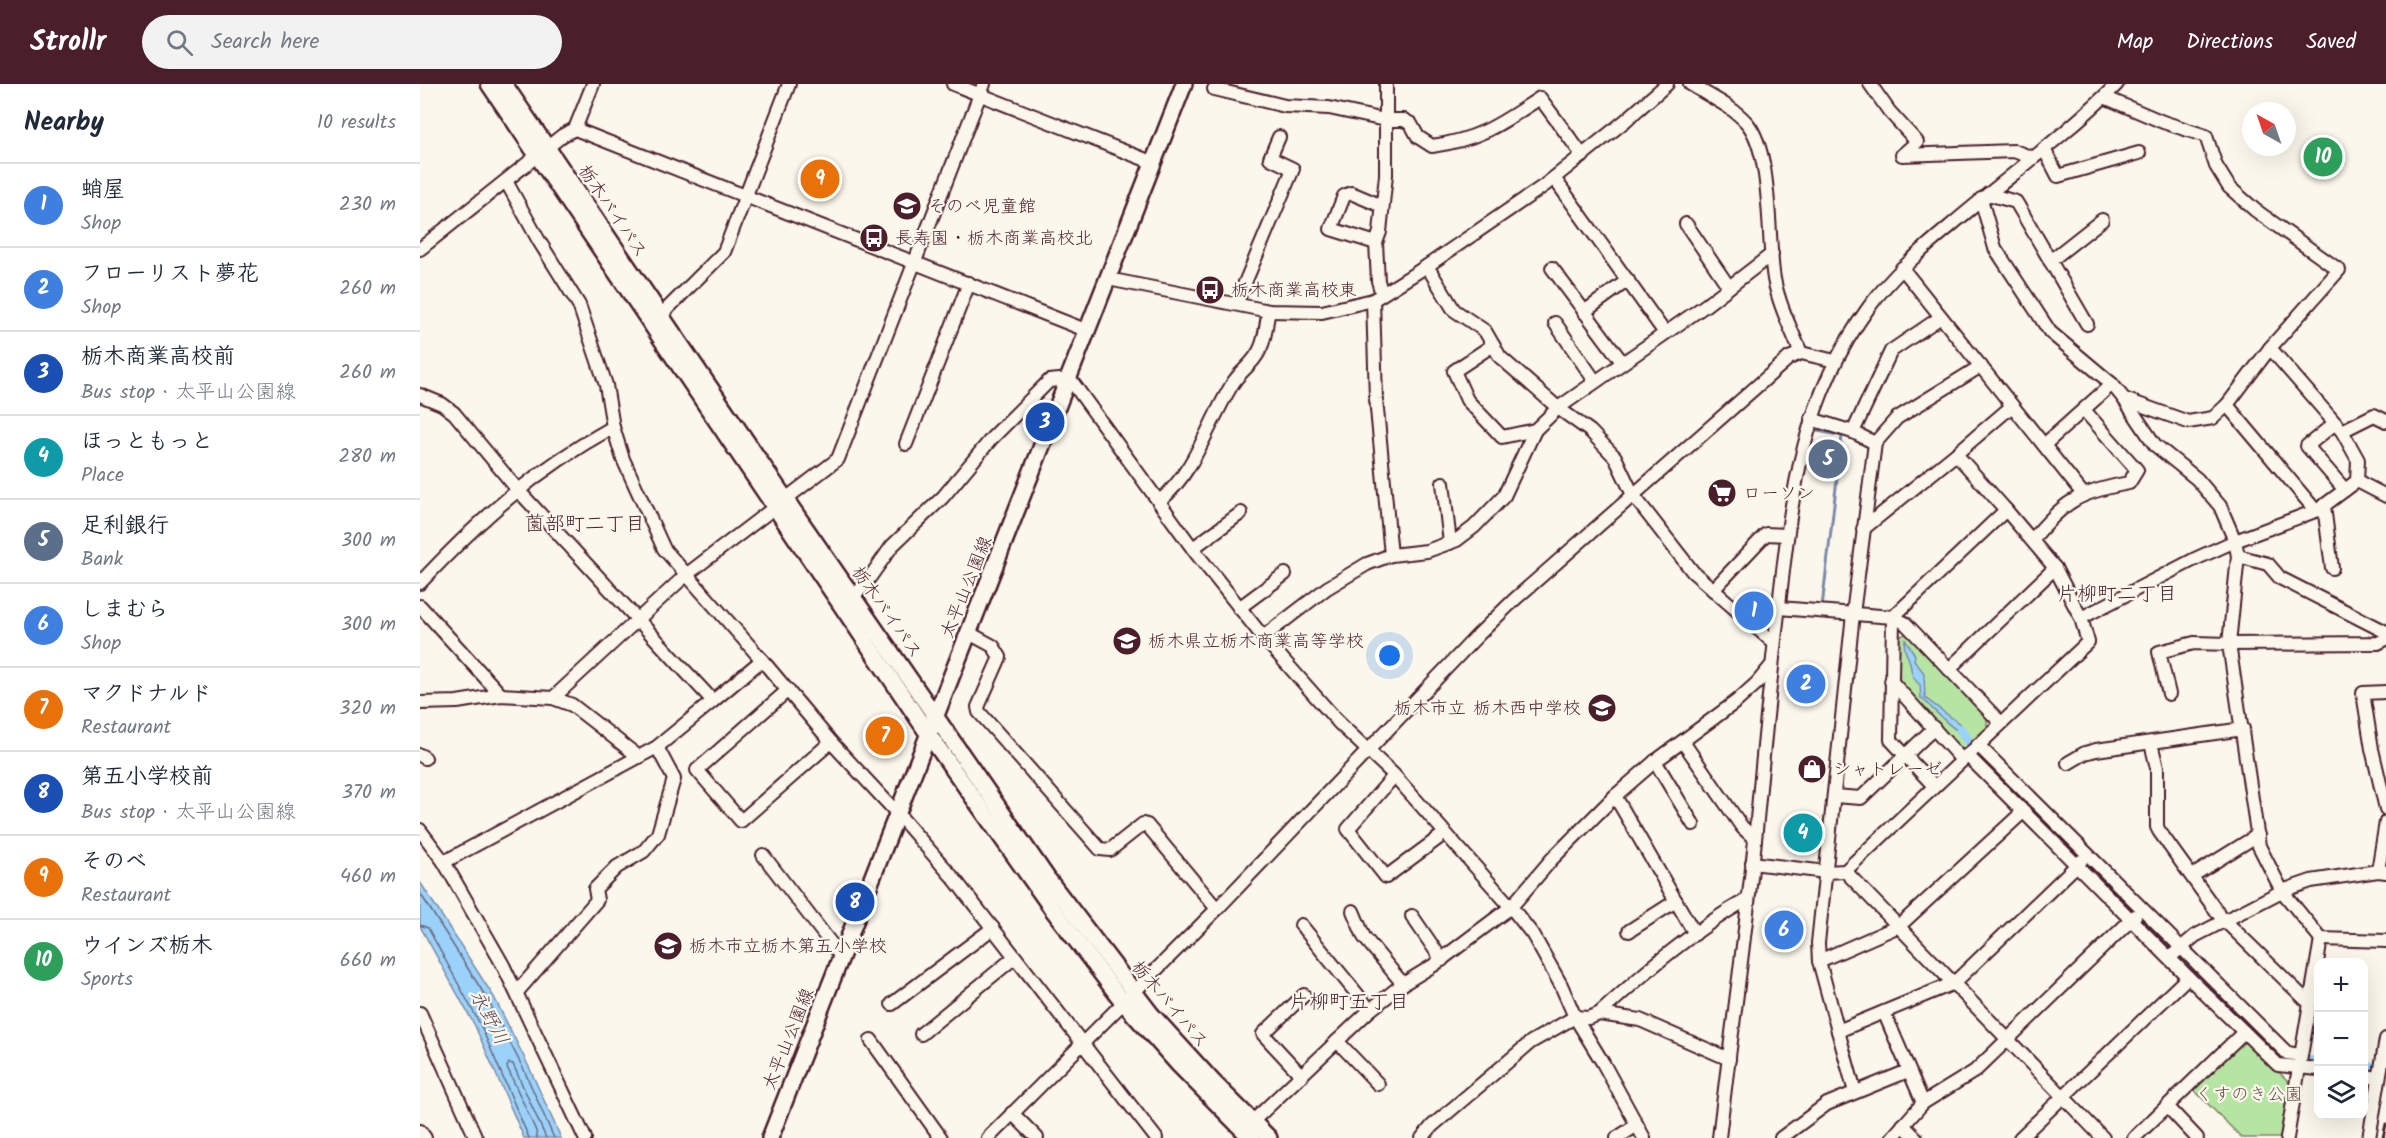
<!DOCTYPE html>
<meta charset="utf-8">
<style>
body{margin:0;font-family:Kalam,"Klee One",sans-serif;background:#f2f2f3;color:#1f2937}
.controls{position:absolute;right:18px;bottom:18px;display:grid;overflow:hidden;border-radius:12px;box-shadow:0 6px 24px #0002}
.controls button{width:54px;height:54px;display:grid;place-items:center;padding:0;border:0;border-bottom:2px solid #e0e1e3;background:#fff;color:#1f2937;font:30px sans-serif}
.compass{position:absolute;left:1822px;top:18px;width:54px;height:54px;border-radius:50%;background:#fff;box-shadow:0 6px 24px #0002;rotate:320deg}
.you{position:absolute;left:970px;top:572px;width:21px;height:21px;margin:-15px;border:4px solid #fff;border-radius:50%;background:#1a73e8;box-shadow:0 0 0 9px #1a73e833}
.badge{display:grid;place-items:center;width:39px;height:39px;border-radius:50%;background:#4a1f2b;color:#fff;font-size:20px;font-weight:700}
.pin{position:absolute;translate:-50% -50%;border:3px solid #fff;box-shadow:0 2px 6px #0006}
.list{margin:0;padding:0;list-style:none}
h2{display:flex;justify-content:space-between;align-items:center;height:78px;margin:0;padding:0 24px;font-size:26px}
h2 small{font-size:20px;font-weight:400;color:#747a83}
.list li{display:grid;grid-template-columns:39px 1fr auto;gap:18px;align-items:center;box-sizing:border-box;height:84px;padding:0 24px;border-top:2px solid #e0e1e3}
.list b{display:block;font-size:22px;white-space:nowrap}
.list p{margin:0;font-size:20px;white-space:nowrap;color:#747a83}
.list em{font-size:20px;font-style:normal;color:#747a83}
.icon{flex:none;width:33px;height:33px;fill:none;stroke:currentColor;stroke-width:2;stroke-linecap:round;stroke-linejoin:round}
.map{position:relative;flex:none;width:1966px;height:1054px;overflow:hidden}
header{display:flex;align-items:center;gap:36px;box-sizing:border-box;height:84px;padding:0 30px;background:#4a1f2b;color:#fff}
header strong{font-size:28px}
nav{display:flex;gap:33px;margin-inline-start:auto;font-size:21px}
.search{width:420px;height:54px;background:#f2f2f3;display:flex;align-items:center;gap:15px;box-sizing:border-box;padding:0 21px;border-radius:33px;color:#747a83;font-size:22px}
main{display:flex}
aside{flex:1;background:#fff}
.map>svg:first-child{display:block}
.green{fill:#b6e4a2;stroke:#808266;stroke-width:1.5}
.water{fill:#9bd2fa;stroke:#7b8aa7;stroke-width:1.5}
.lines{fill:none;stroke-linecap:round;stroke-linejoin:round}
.shore{stroke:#6a677e;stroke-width:1.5}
.stream{stroke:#7b8aa7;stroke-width:3}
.canal{stroke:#9bd2fa;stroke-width:10}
.minor-casing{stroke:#4a1f2b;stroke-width:16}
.major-casing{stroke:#4a1f2b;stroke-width:20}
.minor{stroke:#fbf7ec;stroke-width:12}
.major{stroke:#fbf7ec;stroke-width:15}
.rail{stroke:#4a1f2b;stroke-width:3}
.labels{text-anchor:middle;stroke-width:4.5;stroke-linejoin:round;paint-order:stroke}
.poi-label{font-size:18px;fill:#4a1f2b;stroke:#fbf7ec;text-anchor:start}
.street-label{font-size:18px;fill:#4a1f2b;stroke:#fbf7ec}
.park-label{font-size:18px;fill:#655049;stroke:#fbf7ec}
.neighbourhood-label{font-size:20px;fill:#4a1f2b;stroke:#fbf7ec}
.water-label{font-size:20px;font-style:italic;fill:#5e4c5f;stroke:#fbf7ec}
</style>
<header>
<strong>Strollr</strong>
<div class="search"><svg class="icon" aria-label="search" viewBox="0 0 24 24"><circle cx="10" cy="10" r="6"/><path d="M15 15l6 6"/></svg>Search here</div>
<nav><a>Map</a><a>Directions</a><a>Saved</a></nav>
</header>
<main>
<aside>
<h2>Nearby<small>10 results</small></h2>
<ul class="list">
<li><span class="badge" style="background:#3f7fe0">1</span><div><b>蛸屋</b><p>Shop</p></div><em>230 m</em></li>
<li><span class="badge" style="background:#3f7fe0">2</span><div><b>フローリスト夢花</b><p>Shop</p></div><em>260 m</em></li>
<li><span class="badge" style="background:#1a4fb4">3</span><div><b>栃木商業高校前</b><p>Bus stop · 太平山公園線</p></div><em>260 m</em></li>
<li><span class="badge" style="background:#0f9aa8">4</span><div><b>ほっともっと</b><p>Place</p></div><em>280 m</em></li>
<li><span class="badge" style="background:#5c6f8a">5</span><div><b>足利銀行</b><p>Bank</p></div><em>300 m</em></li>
<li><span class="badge" style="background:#3f7fe0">6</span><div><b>しまむら</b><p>Shop</p></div><em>300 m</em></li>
<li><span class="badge" style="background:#e8710a">7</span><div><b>マクドナルド</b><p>Restaurant</p></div><em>320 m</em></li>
<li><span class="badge" style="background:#1a4fb4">8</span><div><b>第五小学校前</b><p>Bus stop · 太平山公園線</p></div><em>370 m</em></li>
<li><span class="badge" style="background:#e8710a">9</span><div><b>そのべ</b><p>Restaurant</p></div><em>460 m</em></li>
<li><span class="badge" style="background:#2e9e5b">10</span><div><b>ウインズ栃木</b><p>Sports</p></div><em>660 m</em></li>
</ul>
</aside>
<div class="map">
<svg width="1966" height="1054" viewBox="0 0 1966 1054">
<rect width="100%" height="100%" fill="#fbf7ec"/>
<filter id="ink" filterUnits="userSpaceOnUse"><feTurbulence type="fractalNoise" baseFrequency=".0167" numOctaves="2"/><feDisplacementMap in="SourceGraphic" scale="12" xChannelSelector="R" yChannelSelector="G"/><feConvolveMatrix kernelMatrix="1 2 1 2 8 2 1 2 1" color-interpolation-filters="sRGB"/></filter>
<g filter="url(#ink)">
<!-- green -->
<g class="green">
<polygon points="1489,549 1567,633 1567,645 1540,669 1476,601 1480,552"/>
<polygon points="1821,958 1829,959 1869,998 1860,1054 1822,1054 1773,1005"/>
</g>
<!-- water -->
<g class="water">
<path d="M1485 555 1495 571 1494 576 1504 589 1505 614 1540 640 1543 644 1539 647C1532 646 1510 621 1501 614L1500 601C1491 593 1492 589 1490 579 1487 568 1483 568 1485 555Z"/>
<polygon points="0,798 74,913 109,983 141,1054 104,1054 55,942 0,842"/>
</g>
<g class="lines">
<!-- shore -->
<g class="shore">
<polyline points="0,809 68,916 104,986 134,1054"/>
<polyline points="0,841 8,844 60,940 109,1054"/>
<polyline points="117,1054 116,1047 87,983 89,979 93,980 97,989 126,1054"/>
</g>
<!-- stream -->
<g class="stream">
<polyline points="1398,347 1422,352 1402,523"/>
<polyline points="1447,525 1466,526"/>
</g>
<!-- canal -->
<g class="canal">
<polyline points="1541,646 1557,671 1862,974 1898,978"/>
<polyline points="1944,983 1966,985"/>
</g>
<!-- minor casing -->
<g class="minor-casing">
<g id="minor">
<polyline points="533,0 734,79"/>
<path d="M1270 0C1289 12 1312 22 1327 39 1353 70 1347 155 1354 195 1359 221 1371 245 1381 269"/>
<polyline points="1450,0 1469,27 1497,58 1482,71 1594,67 1613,74"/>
<path d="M794 5 865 22 909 24 965 36H984L991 40 998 53 1012 62C1061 55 1080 40 1120 14L1163 72"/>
<polyline points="155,45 173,0"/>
<polyline points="1624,65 1638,92 1719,69"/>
<polyline points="1134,94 1245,249"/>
<polyline points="86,97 119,157 159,221 186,301 193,343 203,375 244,465 342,576 411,658 478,730 536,797 736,1054"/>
<polyline points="1568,110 1596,118 1667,240"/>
<polyline points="1561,115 1575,164 1630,248 1692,300 1704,315 1735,361 1777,395 1800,422 1815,457 1818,472 1809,560 1958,559 1966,555"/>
<polyline points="1266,140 1309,203"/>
<polyline points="956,159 911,145 924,112 931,109 962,122"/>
<polyline points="0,165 143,51 155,45 668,247"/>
<polyline points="1630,177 1682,136"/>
<polyline points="1007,182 1034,226 1065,247 1080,273 1138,324 1170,347 1195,373 1213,411 1273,488 1354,559"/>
<polyline points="1132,184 1202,278"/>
<polyline points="1482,184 1663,410"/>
<polyline points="688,195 849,227 902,228 953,216 1007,182 1125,101 1205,37 1247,0"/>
<polyline points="962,210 958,197 956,159 960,148 966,91 966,0"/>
<polyline points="953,216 956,315 971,471"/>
<polyline points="816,220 873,85 850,74 859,53"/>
<polyline points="1164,228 1208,196"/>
<polyline points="241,231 304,168 369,0"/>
<polyline points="1135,239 1175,297"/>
<polyline points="1073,261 1034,287 1047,316 1082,353 1115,346"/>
<polyline points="0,311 22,320 34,329 97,405 293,617 342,576"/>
<polyline points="1704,315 1768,338 1793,334 1807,321 1850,264"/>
<polyline points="1807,321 1896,427"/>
<polyline points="1391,335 1433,348 1455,359"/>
<polyline points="1915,339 1887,362 1925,406"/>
<polyline points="1922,347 1954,331 1966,337"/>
<polyline points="1433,348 1471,267 1521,233"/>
<polyline points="486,360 549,199"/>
<polyline points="1624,361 1692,300"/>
<polyline points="1536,370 1592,322"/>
<polyline points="1937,397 1966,412"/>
<polyline points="1023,399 1030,459"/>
<path d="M740 417C776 386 788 339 813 299 821 286 835 279 841 263 846 252 846 238 849 227"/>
<polyline points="1904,422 1912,484"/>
<polyline points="1443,445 1536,370 1586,426 1473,533 1471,656 1514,702"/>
<path d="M1612 456C1644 417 1659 408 1709 399L1717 386 1664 326"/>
<polyline points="773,464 821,429"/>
<polyline points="1818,472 1848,480 1860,494 1966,548"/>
<path d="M0 499C61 434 115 386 193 343"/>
<polyline points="1293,506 1346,450 1367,451"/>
<polyline points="427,517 443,503 472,462 523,413 572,354 629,297 650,295 776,469 843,553 920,640 973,690 1091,823 1113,851 1141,901 1155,933 1183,979 1224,1054"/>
<polyline points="0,522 81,611"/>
<polyline points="819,524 865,490"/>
<polyline points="1359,524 1473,533 1485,539 1581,639"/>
<polyline points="1661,534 1775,475 1815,457 1898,426 1937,397 1938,376 1922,347 1850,264 1919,186 1835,126 1809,103 1796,82 1786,52 1743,38 1684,13"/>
<polyline points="549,549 573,562 580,573 558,623 559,628 680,765 690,766 723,740 727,741 797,825"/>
<polyline points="843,553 907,504 947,480 971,471 1007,467 1037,456 1054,443 1084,412 1115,346 1138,324 1286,221 1352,170"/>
<polyline points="1529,585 1635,484"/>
<polyline points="1471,597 1542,676"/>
<polyline points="368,606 277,686 321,737 411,658"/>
<polyline points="1966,608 1943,609 1952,665 1966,725"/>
<polyline points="1749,610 1739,568 1774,559 1809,560 1839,762 1862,807 1901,855 1966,857"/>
<polyline points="133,614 266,491 418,375 564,0"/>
<polyline points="0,619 37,618 81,611 133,614 152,621 219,673"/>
<polyline points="1263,658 1322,743 1335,755"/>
<polyline points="1731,659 1737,684 1737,743 1739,747 1800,832 1886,916 1891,917"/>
<polyline points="1558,661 1867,969 1881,971"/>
<polyline points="0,671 5,674"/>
<polyline points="1547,671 1768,893 1858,981 1898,985"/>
<polyline points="1235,677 1273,740"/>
<polyline points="1648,679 1665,669 1676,666 1823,645"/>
<polyline points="974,692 928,745 966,793 1024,750"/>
<polyline points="1195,712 1275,850"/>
<polyline points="1414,712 1441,714 1514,644"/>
<polyline points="0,746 24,778 83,881 165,1054"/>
<polyline points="343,771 422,874"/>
<polyline points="24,778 237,663 293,617"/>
<polyline points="1332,779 1406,788 1425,787 1668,558 1661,534 1635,484 1586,426"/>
<polyline points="1425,787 1683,1054"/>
<polyline points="1958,787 1966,738"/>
<polyline points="1772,792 1838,751"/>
<polyline points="933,827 944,853 983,900"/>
<polyline points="992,832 1022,876"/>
<polyline points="881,841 950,926"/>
<polyline points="1209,847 1256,817"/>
<polyline points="1755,869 1775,852 1862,807 1891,797 1958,787 1966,788"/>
<polyline points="1399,877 1479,842 1604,727"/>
<polyline points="97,908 177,816 175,805 197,783 224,767 238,750 254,695 237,663"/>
<polyline points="472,920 573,844"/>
<polyline points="1464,928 1503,1019"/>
<polyline points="0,929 56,1054"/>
<path d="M1179 930C1225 888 1274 845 1328 815"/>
<polyline points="1418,947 1399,877 1398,859 1433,530 1455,359 1477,334 1561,282"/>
<polyline points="501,950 595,873"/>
<polyline points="451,956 521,1054"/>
<polyline points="917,957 958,1000"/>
<polyline points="882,992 843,950 884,911"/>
<polyline points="1944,992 1959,994"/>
<polyline points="1435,1008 1418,947 1534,899 1661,777"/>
<polyline points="1747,1022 1777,1054"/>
<polyline points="592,1029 617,1054"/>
<polyline points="832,1038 950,926 983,900 1014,881 1091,823 1132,775 1195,712 1233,679 1317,617 1337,599 1351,582"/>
<polyline points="1483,1041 1496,1054"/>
<polyline points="0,1047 5,1054"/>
<polyline points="568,1054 797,825 1057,552 1094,516 1369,274 1381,269 1415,277"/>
<polyline points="1002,1054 1012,1042 1111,958 1155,933 1168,934 1179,930 1220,936 1309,975"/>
<polyline points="1197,1054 1217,1041"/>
<path d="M1299 1054C1311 951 1326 849 1336 746 1343 671 1350 596 1359 521 1372 409 1381 317 1449 223 1472 192 1500 167 1529 143 1585 95 1645 52 1697 0"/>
<polyline points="1361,1054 1407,1020 1488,987"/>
<polyline points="1472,1054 1503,1019 1555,987 1715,832"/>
<polyline points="1600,1054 1768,893"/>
<polyline points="1714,1054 1824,948"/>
<polyline points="1867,1054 1901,855"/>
<polyline points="1949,1054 1966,955"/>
</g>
</g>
<!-- major casing -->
<g class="major-casing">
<g id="major">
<polyline points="69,0 509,651 633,826 703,918 759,981 831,1054"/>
<polyline points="84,0 366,416 627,794 731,930 793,998 849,1054"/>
<polyline points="350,1054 764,0"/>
</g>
</g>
<!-- minor -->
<use href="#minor" class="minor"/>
<!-- major -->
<use href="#major" class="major"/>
<!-- rail -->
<polyline class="rail" points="1963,1054 1966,1040"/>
</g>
</g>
<!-- icons -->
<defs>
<g id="school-disc" transform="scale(1.5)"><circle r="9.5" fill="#4a1f2b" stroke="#fbf7ec"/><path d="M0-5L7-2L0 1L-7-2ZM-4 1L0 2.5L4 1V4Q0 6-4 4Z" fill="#fff"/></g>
<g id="bus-disc" transform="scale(1.5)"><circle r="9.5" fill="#4a1f2b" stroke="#fbf7ec"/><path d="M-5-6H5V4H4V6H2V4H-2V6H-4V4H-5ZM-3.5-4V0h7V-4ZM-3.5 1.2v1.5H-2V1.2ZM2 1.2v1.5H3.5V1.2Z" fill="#fff"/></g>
<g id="supermarket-disc" transform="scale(1.5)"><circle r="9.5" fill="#4a1f2b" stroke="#fbf7ec"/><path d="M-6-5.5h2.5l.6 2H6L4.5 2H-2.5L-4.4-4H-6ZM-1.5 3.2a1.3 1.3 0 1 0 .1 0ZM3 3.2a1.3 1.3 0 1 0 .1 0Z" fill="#fff"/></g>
<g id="shop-disc" transform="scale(1.5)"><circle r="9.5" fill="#4a1f2b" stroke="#fbf7ec"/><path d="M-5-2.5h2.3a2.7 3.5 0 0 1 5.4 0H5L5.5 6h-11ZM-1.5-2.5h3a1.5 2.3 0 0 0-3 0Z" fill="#fff"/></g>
</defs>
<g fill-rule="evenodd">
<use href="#school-disc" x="487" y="122"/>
<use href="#bus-disc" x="454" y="154"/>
<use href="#bus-disc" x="790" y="206"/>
<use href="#supermarket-disc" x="1302" y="409"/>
<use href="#school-disc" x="707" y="557"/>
<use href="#school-disc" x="1182" y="624"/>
<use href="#shop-disc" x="1392" y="685"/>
<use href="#school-disc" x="248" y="862"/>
</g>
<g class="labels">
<!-- poi labels -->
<g class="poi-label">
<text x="508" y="128">そのべ児童館</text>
<text x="475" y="160">長寿園・栃木商業高校北</text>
<text x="811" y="212">栃木商業高校東</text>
<text x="1323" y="415">ローソン</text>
<text x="728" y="563">栃木県立栃木商業高等学校</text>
<text x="1161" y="630" text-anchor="end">栃木市立 栃木西中学校</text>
<text x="1413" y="691">シャトレーゼ</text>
<text x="269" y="868">栃木市立栃木第五小学校</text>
</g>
<!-- street labels -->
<g class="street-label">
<text transform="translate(193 127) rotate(56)" y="6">栃木バイパス</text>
<text transform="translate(546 503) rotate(-68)" y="6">太平山公園線</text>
<text transform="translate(467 528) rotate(55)" y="6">栃木バイパス</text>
<text transform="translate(750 920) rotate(50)" y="6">栃木バイパス</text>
<text transform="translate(368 955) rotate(-68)" y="6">太平山公園線</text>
</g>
<!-- park labels -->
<g class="park-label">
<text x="1829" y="1016">くすのき公園</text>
</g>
<!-- neighbourhood labels -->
<g class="neighbourhood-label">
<text x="165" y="446">薗部町二丁目</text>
<text x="1697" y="516">片柳町二丁目</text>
<text x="929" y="924">片柳町五丁目</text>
</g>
<!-- water labels -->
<g class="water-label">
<text transform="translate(70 933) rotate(62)" y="7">永野川</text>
</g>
</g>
</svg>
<div class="controls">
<button>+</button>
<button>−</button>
<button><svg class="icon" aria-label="layers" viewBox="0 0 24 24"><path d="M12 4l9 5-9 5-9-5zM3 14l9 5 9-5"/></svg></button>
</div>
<svg class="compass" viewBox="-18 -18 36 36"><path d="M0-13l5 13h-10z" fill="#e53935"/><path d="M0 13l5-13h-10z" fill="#747a83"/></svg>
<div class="you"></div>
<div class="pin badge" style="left:1334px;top:527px;background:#3f7fe0">1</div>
<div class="pin badge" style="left:1386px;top:600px;background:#3f7fe0">2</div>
<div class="pin badge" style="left:625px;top:338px;background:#1a4fb4">3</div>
<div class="pin badge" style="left:1383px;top:749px;background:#0f9aa8">4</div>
<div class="pin badge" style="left:1408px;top:375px;background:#5c6f8a">5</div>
<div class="pin badge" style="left:1364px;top:846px;background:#3f7fe0">6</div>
<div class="pin badge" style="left:465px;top:652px;background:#e8710a">7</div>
<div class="pin badge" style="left:435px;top:818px;background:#1a4fb4">8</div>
<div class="pin badge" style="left:400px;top:95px;background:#e8710a">9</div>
<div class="pin badge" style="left:1903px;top:73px;background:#2e9e5b">10</div>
</div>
</main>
